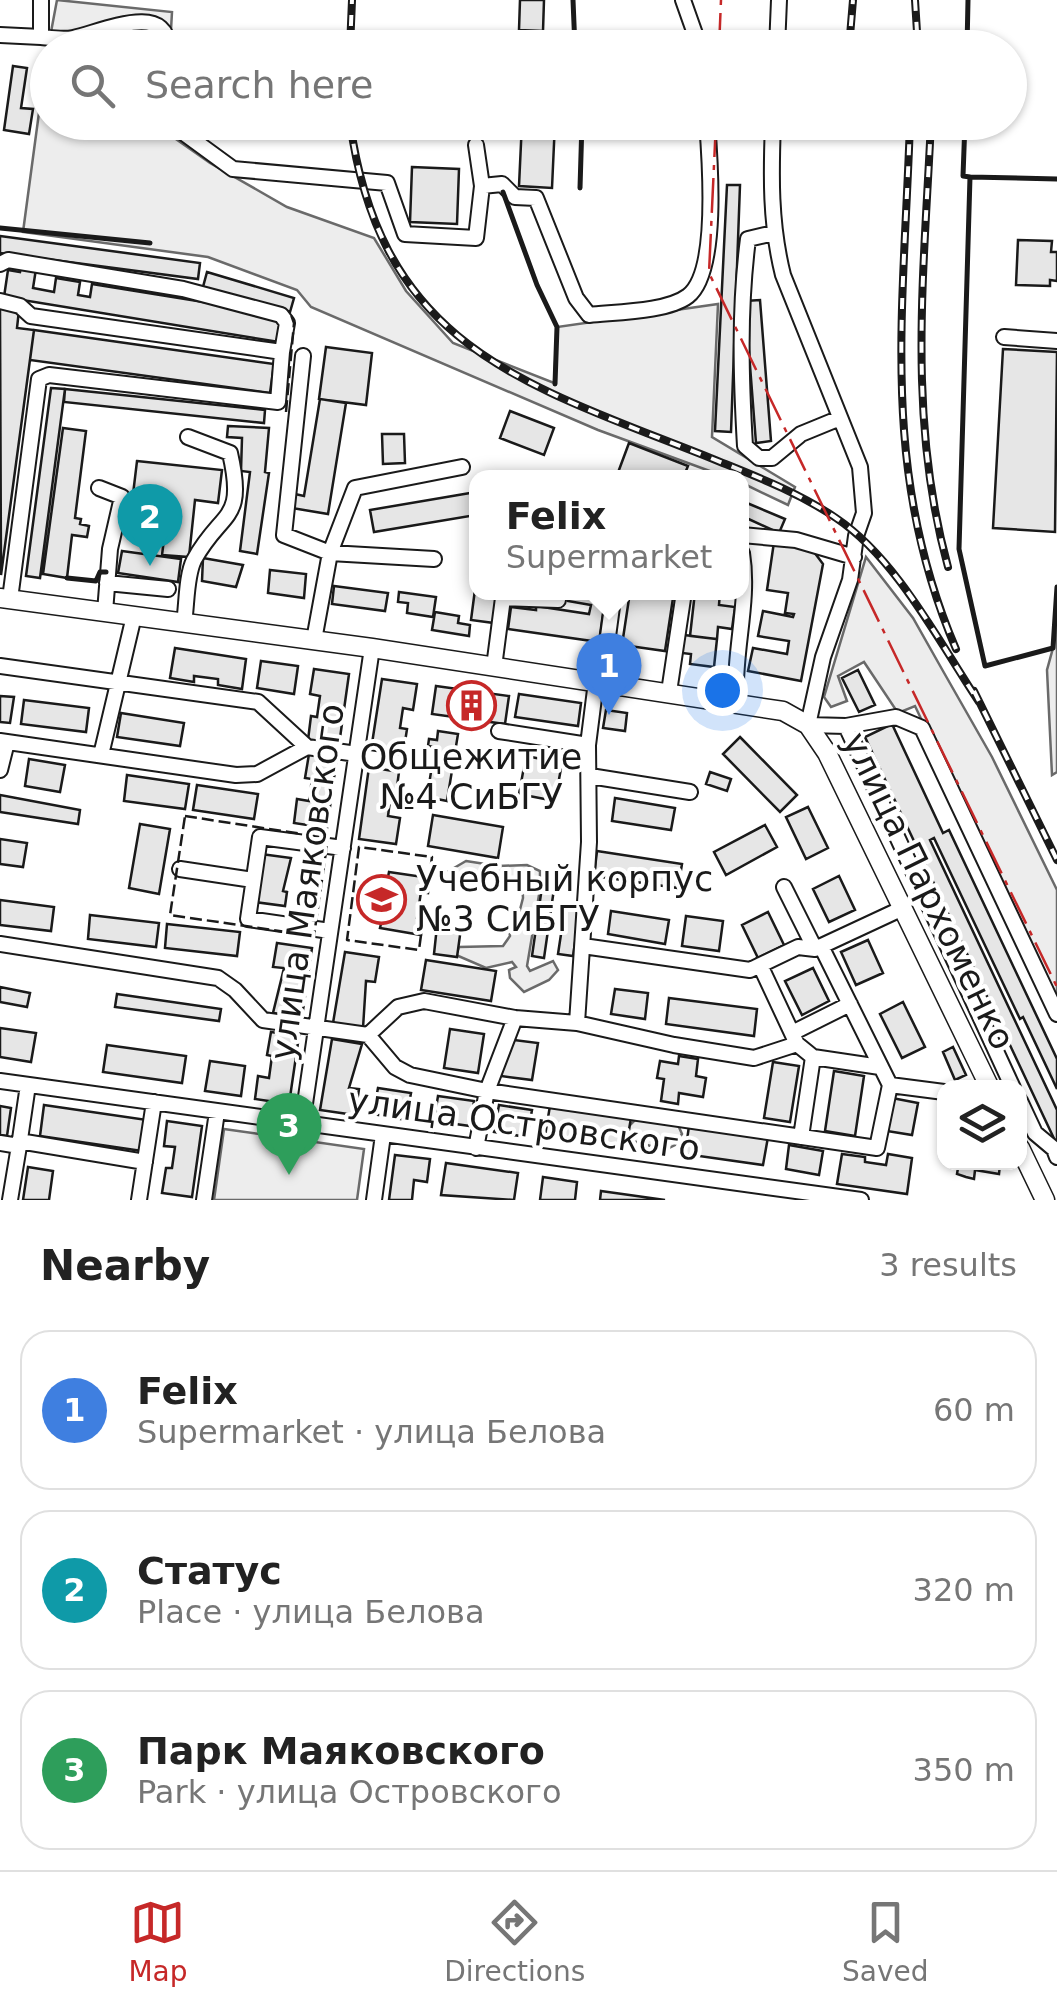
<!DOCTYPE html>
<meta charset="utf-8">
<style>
:root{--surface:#fff;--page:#f6f6f6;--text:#222;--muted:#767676;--line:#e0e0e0;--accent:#c62828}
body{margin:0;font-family:"DejaVu Sans",sans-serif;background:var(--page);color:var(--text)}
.controls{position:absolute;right:30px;bottom:30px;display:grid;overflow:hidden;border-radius:20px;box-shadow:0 2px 8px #0004}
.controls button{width:90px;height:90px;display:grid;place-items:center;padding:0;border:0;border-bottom:2px solid var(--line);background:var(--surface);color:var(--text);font:50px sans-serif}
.you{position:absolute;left:722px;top:690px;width:35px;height:35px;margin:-25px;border:8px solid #fff;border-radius:50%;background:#1a73e8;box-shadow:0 0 0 15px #1a73e833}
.badge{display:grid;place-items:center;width:65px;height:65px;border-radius:50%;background:var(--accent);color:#fff;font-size:32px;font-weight:700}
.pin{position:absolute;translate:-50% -82px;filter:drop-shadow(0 2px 5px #0008)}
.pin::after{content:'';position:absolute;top:52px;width:35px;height:30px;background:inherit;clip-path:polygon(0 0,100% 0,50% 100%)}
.popup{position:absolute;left:469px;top:470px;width:280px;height:130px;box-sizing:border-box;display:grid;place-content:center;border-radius:20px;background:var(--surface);filter:drop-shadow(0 2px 8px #0005);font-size:32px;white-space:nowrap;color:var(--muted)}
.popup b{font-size:38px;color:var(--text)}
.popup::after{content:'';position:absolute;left:50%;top:100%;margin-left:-20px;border:20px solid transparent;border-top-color:var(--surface)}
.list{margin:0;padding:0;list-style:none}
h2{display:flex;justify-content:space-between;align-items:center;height:130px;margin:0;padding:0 40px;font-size:42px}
h2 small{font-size:32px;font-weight:400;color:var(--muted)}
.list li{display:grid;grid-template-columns:65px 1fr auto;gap:30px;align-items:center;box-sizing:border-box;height:160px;margin:0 20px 20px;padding:0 20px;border:2px solid var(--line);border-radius:30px}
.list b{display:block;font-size:38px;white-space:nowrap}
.list p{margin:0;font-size:32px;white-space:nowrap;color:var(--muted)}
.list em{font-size:32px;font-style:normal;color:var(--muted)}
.icon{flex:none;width:55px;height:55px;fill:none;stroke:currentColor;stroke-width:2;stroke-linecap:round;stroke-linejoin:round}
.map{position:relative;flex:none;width:1057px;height:1200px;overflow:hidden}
.search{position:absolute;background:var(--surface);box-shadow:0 2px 8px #0004;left:30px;right:30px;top:30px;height:110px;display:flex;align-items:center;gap:25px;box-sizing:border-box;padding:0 35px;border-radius:55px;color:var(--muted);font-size:38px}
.sheet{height:670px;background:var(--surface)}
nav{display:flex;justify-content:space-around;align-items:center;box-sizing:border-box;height:140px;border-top:2px solid var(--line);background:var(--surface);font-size:28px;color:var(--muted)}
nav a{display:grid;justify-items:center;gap:5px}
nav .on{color:var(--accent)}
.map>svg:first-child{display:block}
.built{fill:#ededed;stroke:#6a6a6a;stroke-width:2.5}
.building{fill:#e6e6e6;stroke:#1a1a1a;stroke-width:2.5}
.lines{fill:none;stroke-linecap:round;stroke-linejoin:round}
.minor-casing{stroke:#1a1a1a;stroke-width:18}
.major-casing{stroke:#1a1a1a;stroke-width:21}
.minor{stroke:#fff;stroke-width:14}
.major{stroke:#fff;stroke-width:18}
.rail-casing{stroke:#1a1a1a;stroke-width:8}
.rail{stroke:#fff;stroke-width:4;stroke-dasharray:11;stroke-linecap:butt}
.fence{stroke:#1a1a1a;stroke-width:2.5;stroke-dasharray:12 5;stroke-linecap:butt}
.wall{stroke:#1a1a1a;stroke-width:5}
.power{stroke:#c62828;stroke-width:2.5;stroke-dasharray:35 8 5 8;stroke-linecap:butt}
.labels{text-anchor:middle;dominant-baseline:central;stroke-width:8;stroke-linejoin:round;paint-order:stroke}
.poi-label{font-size:35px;fill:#1a1a1a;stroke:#fff}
.street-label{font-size:35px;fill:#1a1a1a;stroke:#fff}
</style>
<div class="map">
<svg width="1057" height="1200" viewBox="0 0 1057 1200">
<rect width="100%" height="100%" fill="#fff"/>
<!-- built -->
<path class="built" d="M57,0L172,12L170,47L48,48Z
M47,53L48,122L166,123V132L210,163L287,207L374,238L406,291L453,343L554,383L557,327L718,304L712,437L795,487L788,505L742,483V478L726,477L598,430L311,307L297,290L208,257L23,232Z
M866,557L913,618L943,671L992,757L1057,890V1004L915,706L898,713L864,662L838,676L847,701L831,707L824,697Z
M1057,587V772L1052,775L1047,670L1053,648Z
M466,861L498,866L527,865L540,871V889L527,966L530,971L553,961L558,970L549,980L524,992L510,978L509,970L516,967L512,962L486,968L456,955L459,947L503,946L510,936L509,929L516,925L523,898L522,881L476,872L457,877L451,875L449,871Z
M639,1116L678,1125L682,1134L675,1145L665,1150L629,1140V1126Z
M224,1129L364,1149L357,1200H214Z"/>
<!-- building -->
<path class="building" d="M520,0H544L543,31L519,30Z
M13,66L27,68L21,108L33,109L29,134L4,130Z
M522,122H555L552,188L519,186Z
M412,167L459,169L457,224L410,222Z
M727,185H740L731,432L715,431Z
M0,236L200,263L198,279L0,253Z
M1018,240L1052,241L1051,252H1057V281L1050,280V286L1016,285Z
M21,267L36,269L33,288L54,292L56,278L80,282L78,295L90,297L92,284L253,310V315L283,320L279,342L4,297L8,270L20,272Z
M207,272L294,298L290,312L203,287Z
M760,300L771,441L756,443L745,301Z
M0,307L19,310L17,328L34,330L1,575Z
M34,330L274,364L270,393L30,360Z
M326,347L372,353L366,405L319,399Z
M1003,349L1057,352L1055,532L993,528Z
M51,388L65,389L40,578L26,576Z
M65,389L265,410L264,423L64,402Z
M320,399L346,403L328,514L292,508L295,494L304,496Z
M510,411L554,428L544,455L500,438Z
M228,426L269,428L265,472L269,473L257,554L240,551L250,472L241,471L242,438L227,437Z
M63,428L86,431L75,518L81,519L80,524L89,526L87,537L72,535L67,578L43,574Z
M382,434H404L405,463L383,464Z
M629,443L688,466L683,478H616Z
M137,461L222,470L218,503L195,500L189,557L162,555L167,515L131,511Z
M476,492V515L374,532L370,510Z
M747,503L785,519L779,533L742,516Z
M774,542L811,548L823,564L801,681L748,671L753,648L787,654L789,641L758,636L763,611L793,617L794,614L785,613L788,593L767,590Z
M122,551L181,559L178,582L118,573Z
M203,558L243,565L236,587L202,581Z
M270,570L306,574L304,598L268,593Z
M476,582V592H498L494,623L471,620Z
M334,586L388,593L385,611L332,604Z
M399,592L436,597L433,617L407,613L408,603L398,602Z
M569,592H606L599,642L508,629L511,607L536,610V606L589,614L591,605L568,601Z
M630,592H679L678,598H673L665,651L622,645Z
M695,592H720L719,605L735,607L732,629L718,627L717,639L690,636Z
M435,612L459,616L458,623L470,625L469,636L432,630Z
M684,635L717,639L714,667L690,664L691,654L682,653Z
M175,648L246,659L242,689L218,685V679L194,676V682L170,678Z
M261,661L298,666L294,694L257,688Z
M314,669L349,674L339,745L308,740L311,716L317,717L320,696L310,694Z
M858,670L875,705L859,712L842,678Z
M382,679L417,684L413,710L403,708L400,728L407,729L403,755L371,750Z
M436,686L509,696L505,724L432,714Z
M519,694L581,703L578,726L515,717Z
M0,696L14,697L10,723L0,722Z
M24,700L89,708L86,732L21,724Z
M606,710L627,713L625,731L603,728Z
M121,713L184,723L180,746L117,737Z
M892,724L943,833L949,830L1057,1059V1089L1023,1017L1020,1019L934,838L930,840L1057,1110V1145L865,737Z
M438,731L458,734L447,801L427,797L435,747L428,746L429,739L437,740Z
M740,737L797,795L780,812L723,754Z
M309,754L337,757L327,828L294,823L297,799L309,801L312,779L305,778Z
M526,756L562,763L555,801L519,794Z
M29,759L65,765L60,792L25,786Z
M369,767L399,772L396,794L391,793L388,816L400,818L396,844L359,839Z
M710,772L731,779L727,791L706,784Z
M127,775L189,784L185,809L124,801Z
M197,785L258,794L254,819L193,810Z
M0,795L80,810L78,824L0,812Z
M615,798L675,808L671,830L612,821Z
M808,807L828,848L806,859L786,817Z
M433,815L503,827L498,858L428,846Z
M140,824L170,829L159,894L129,888Z
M765,825L777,847L726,875L714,852Z
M0,839L27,843L23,867L0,864Z
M597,851L682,864L678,888L594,876Z
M261,854L291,858L283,891L287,892L285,906L255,902Z
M389,872L430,878L428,893L421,892L417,918L424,919L421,935L380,928L390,887H386Z
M839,876L855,910L829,922L813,889Z
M543,880L555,882L544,958L532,956Z
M0,900L54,907L51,931L0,925Z
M565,908L580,910L573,956L558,954Z
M611,911L669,920L665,944L608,934Z
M768,912L784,945L758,958L742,925Z
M90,915L159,923L156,947L88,939Z
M686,916L723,921L719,951L682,946Z
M167,924L240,932L237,956L165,948Z
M437,926L461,928L457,957L434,954Z
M868,940L883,973L856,985L841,952Z
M277,943L312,948L302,1017L273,1013L284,968L273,967Z
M345,952L379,957L375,982L366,981L363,1028L333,1023Z
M426,960L496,971L491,1001L421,990Z
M813,968L829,1001L802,1015L785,981Z
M0,987L30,993L27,1007L0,1002Z
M615,989L648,993L645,1019L611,1014Z
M117,994L221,1009L219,1021L115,1007Z
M669,998L757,1009L754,1036L666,1024Z
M903,1002L925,1047L902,1058L880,1014Z
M0,1028L36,1033L31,1062L0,1057Z
M450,1029L484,1034L478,1073L444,1068Z
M271,1032L299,1036L289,1104L255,1099L258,1076L269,1078L272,1056L267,1055Z
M332,1039L362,1044L349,1088L359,1089L355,1115L320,1110Z
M506,1039L538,1043L532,1080L501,1076Z
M107,1045L186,1056L182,1083L103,1072Z
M953,1047L966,1075L955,1080L943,1052Z
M679,1056L698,1059L696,1076L706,1078L703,1097L679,1093L678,1104L661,1101L664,1079L657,1078L660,1061L678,1064Z
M210,1061L245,1066L241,1096L205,1091Z
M773,1062L799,1066L790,1122L764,1118Z
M834,1071L864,1076L855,1136L825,1131Z
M378,1088L411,1093L406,1120L373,1114Z
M438,1096L474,1101L470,1126L434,1121Z
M892,1098L918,1103L912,1135L887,1131Z
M44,1105L147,1120L142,1151L40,1136Z
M499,1105L532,1110L527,1137L494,1132Z
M0,1106L11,1108L7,1136L0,1135Z
M550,1106L631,1118L626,1147L545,1135Z
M167,1121L202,1126L192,1197L162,1193L166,1168H172L175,1147L164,1146Z
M689,1126L768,1137L763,1165L685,1154Z
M789,1145L823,1151L819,1175L786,1169Z
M842,1154L865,1157V1162L886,1165L888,1154L912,1158L907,1194L837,1184Z
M395,1155L430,1159L427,1182L414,1180L412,1200H389Z
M959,1162H997L1000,1164L999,1174L975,1170L974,1179L966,1177L957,1174Z
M446,1163L518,1173L514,1200L441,1195Z
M28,1167L53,1171L49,1200H23Z
M543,1177L577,1182L575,1200H540Z
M601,1191L665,1200H600Z"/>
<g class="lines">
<defs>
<path id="minor" d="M41,0V37C51,38 63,40 73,38C99,33 168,0 168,48
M683,0L700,48
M0,35L41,37
M777,48L779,0
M175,122L181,131L233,169L387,183L405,234L476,238L482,186L476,145
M773,122C771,175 770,223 783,275L860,467L864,513L856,536L850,580L823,657L808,725L846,726L896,717L922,728L1057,1014
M482,186L502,184L515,197L536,198L576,298L589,315C616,312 667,312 688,296C719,272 710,160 707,122
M774,233L748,239C739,309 741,377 745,446L759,458H772L801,434L840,418
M0,264L8,260L183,289L281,315L287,323L282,352
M0,301L20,306L31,316L282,352L278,402L49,375L39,379L10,599
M1004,337L1057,341
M303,356L284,535L330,553L434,559
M99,488L122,497L110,549L105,612
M742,535L796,540L854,557
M107,583L168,589
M184,623C187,604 186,576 194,560C222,509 246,523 230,453L188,437
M314,640L330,553L355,488L462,467
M0,666L258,702L307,747
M494,667L503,598L558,600
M669,692L684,592
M736,703C733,652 750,602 742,553
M846,726L1013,1088
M499,731L588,745
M0,741L236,775L257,774L307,747L357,754
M101,755L134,616
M0,770L7,742
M590,776L690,792
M180,869L253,880
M784,887L815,949
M330,931L248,919L260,837L343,848
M0,944L218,978L235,990L263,1020L368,1035L395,1067L410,1075L487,1091L877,1148L890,1085
M583,946L750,970L798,947L815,949L903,908
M821,946L890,1085L944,1092
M760,965L797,1044
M577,1023L589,842L588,745L596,682L604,666L614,592
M792,1033L850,1004
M368,1035L398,1007L424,1001L515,1018L577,1023L674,1045L754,1058L797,1044L813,1057L880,1067
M0,1081L861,1200
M1020,1101L1035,1133L1054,1149L1057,1157
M302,1124L372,648
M801,1137L813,1057
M19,1141L145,1162
M0,1143L19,1146L10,1200
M19,1146L28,1085
M476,1148L487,1091L515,1018
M139,1200L154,1102
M204,1200L217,1112
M374,1200L383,1135"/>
<path id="major" d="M0,598L372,648L783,711L808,725L827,753L990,1088
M1020,1148L1045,1200"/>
</defs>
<!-- minor casing -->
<use href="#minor" class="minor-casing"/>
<!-- major casing -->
<use href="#major" class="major-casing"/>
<!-- minor -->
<use href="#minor" class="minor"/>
<!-- major -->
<use href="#major" class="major"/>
<defs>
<path id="rail" d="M915,0L918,48
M350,48L352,0
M849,48L853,0
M934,48V44
M350,122C381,349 527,385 713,459C755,476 798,492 836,518C897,559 939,642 979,702
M910,122C904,310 879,470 956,649
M931,122C924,274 907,418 948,567
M842,125V122
M974,691L1057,860"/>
</defs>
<!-- rail casing -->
<use href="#rail" class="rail-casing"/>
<!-- rail -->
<use href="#rail" class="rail"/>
<!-- fence -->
<path class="fence" d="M286,412L294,323L290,312
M185,816L328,838L314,936L170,915Z
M421,935L419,950L347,940L359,847L432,857L429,878"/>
<!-- wall -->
<path class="wall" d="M573,0L575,48
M967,48L968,0
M965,122L963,176L970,177
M1057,179L970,177L959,549L985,666L1053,648L1057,587
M580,188L582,122
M503,192L537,285L557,327L555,384
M0,228L150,243
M67,578L96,581L100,572H106"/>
<!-- power -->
<path class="power" d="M719,48L721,0
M716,122L709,273L1057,987"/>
</g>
<!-- icons -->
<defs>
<symbol id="building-ring" viewBox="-11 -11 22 22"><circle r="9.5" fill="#fff" stroke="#c62828" stroke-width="1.5"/><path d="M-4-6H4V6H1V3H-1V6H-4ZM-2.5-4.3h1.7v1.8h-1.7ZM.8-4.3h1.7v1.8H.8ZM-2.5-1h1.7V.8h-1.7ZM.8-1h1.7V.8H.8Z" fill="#c62828"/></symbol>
<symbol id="university-ring" viewBox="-11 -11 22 22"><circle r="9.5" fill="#fff" stroke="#c62828" stroke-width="1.5"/><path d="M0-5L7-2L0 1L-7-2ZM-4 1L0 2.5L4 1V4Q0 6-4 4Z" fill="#c62828"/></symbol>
</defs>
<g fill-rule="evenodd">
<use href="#building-ring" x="444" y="678" width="55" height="55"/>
<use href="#university-ring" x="354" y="872" width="55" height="55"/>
</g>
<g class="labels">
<!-- poi labels -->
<g class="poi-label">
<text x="471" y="757">Общежитие<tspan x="471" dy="40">№4 СиБГУ</tspan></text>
<text x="416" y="879" text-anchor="start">Учебный корпус<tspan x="416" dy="40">№3 СиБГУ</tspan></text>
</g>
<!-- street labels -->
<g class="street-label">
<text transform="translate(307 882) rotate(-82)">улица Маяковского</text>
<text transform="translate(929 891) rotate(64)">улица Пархоменко</text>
<text transform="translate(524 1124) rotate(8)">улица Островского</text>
</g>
</g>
</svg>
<div class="controls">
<button><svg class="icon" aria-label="layers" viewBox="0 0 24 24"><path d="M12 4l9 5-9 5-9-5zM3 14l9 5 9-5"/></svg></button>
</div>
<div class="you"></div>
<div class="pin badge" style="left:609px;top:715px;background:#3f7fe0">1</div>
<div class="popup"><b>Felix</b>Supermarket</div>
<div class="pin badge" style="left:150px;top:566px;background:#0f9aa8">2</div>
<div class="pin badge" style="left:289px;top:1175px;background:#2e9e5b">3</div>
<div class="search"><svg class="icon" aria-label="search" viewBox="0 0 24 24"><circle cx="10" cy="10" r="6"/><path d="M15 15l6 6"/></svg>Search here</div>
</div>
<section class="sheet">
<h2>Nearby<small>3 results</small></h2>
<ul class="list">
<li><span class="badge" style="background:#3f7fe0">1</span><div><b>Felix</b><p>Supermarket · улица Белова</p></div><em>60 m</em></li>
<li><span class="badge" style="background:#0f9aa8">2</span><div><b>Статус</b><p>Place · улица Белова</p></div><em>320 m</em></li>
<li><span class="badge" style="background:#2e9e5b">3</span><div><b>Парк Маяковского</b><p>Park · улица Островского</p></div><em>350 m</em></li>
</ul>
</section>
<nav>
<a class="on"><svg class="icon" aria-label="map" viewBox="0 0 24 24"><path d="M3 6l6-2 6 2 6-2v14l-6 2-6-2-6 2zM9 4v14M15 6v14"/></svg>Map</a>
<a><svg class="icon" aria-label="directions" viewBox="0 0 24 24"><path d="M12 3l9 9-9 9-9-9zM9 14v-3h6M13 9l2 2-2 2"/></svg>Directions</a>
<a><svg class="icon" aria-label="saved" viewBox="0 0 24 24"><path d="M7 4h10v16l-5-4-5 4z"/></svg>Saved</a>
</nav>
